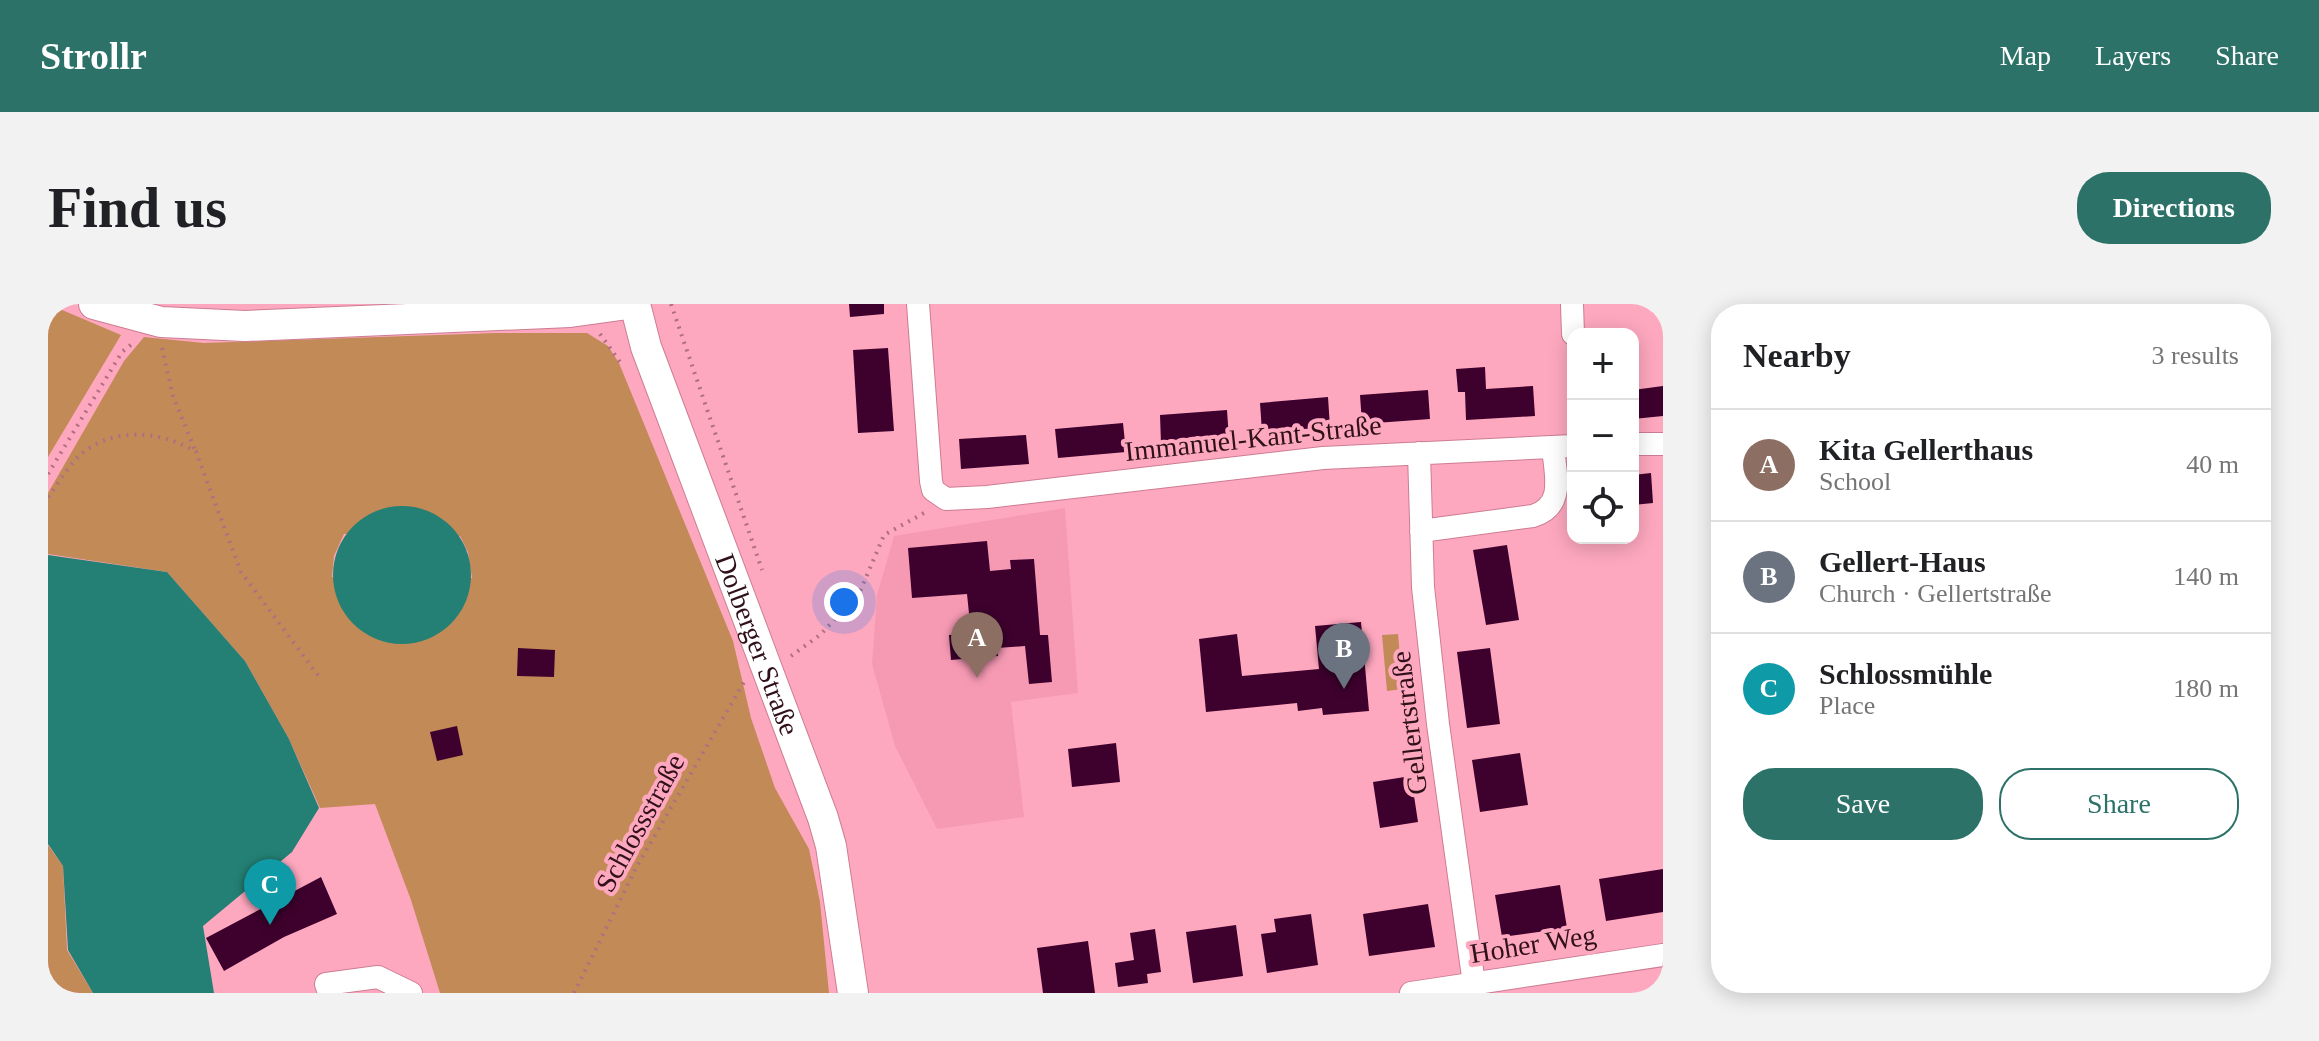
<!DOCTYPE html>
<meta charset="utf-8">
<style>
:root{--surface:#fff;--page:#f2f2f2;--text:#202124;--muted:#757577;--line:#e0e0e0;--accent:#2c7268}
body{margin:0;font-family:Georgia,serif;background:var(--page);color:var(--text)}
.controls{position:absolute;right:24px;top:24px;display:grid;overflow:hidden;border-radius:16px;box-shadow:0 4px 20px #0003}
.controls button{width:72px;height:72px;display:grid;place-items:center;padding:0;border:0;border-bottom:2px solid var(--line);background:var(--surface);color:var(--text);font:40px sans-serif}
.you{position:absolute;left:796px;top:298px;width:28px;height:28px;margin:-20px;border:6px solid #fff;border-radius:50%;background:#1a73e8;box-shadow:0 0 0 12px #1a73e833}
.badge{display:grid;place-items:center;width:52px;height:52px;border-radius:50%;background:var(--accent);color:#fff;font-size:26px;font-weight:700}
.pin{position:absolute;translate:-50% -66px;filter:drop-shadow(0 2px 4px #0008)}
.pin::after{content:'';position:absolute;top:42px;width:28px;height:24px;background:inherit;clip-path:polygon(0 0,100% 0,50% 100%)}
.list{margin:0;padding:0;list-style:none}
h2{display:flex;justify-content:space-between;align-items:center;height:104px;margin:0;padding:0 32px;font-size:34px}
h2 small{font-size:26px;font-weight:400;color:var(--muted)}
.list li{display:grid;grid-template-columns:52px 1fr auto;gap:24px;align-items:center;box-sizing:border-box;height:112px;padding:0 32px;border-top:2px solid var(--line)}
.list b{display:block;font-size:30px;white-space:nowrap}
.list p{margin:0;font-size:26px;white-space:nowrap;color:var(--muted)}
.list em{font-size:26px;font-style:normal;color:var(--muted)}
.actions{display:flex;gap:16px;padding:24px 32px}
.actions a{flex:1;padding:18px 0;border:2px solid var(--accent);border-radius:32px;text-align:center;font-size:28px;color:var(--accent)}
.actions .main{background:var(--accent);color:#fff}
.icon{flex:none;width:44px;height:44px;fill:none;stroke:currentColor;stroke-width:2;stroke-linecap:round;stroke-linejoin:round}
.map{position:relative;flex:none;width:1615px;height:689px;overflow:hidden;border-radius:32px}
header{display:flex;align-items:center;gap:48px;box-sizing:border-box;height:112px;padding:0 40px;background:var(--accent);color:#fff}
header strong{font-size:38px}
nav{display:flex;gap:44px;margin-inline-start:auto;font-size:28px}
.intro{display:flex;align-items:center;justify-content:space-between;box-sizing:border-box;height:192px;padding:0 48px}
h1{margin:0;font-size:56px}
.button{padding:20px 36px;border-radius:32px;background:var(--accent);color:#fff;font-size:28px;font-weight:700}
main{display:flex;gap:48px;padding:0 48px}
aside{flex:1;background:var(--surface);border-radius:32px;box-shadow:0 4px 20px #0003}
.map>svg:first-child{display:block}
.built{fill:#f69ab4}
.green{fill:#c28a57;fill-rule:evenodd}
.water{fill:#248074}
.building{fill:#3e012e}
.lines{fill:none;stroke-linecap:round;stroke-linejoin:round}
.street-casing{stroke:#cd7c93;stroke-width:24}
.secondary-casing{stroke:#cd7c93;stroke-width:32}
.path{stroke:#b06f81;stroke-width:4;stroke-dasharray:2 6;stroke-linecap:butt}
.street{stroke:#fff;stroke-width:22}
.secondary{stroke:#fff;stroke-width:30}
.labels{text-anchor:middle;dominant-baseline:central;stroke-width:8;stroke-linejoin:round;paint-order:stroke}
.street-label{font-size:28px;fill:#30111b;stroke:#fea8bf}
</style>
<header>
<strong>Strollr</strong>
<nav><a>Map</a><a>Layers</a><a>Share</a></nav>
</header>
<div class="intro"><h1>Find us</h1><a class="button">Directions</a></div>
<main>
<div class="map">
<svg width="1615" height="689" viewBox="0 0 1615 689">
<rect width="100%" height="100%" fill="#fea8bf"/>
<!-- built -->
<path class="built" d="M1017,204L1030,389L963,398L976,513L889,525L847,442L824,360L829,291L846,232Z"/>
<!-- green -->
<path class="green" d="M0,0L73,31L0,153Z
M448,29H539L560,42L571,59L685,337L703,414L727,484L761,545L772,598L781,689H392L363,596L327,500L272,504L241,435L197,357L119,268L0,250V189L76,57L96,33L156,39ZM296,230L412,232L420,248L424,274L284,273L286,252Z
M1350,330L1355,385L1339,387L1334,331Z
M0,541L15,562L19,646L45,689H0Z"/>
<!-- water -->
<path class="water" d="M285 271a69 69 0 1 1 138 0a69 69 0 1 1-138 0Z
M0,251L119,268L197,357L241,435L271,504L244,548L155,622L166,689H45L20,646L15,562L0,540Z"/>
<!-- building -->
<path class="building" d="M801,0H836V10L802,13Z
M840,44L846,127L810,129L805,46Z
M1437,63L1438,85L1485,82L1487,112L1418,116L1417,88H1410L1408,65Z
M1615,82V112L1585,115V86Z
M1380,86L1382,115L1314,120L1312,91Z
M1280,93L1282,123L1214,128L1212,99Z
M1179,106L1181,135L1113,140L1112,111Z
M1075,119L1078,148L1010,154L1007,125Z
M978,131L981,160L913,165L911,135Z
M1603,169L1605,199L1585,201V171Z
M939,237L942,267L963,265L962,256L986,255L992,331H1000L1004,378L981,380L977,342L949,344L950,352L903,356L901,331L923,329L919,290L864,294L860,244Z
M1459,241L1471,316L1438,321L1425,246Z
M1313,318L1321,407L1275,411L1274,404L1250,407L1249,399L1158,408L1151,335L1189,330L1194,372L1271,365L1267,322Z
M470,344L507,346L506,373L469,372Z
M1442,344L1452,420L1419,424L1409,348Z
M409,422L415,451L389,457L382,428Z
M1068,439L1072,478L1024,483L1020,445Z
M1472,449L1480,501L1432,508L1424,456Z
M1363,472L1370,518L1332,524L1325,478Z
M1615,565V608L1558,617L1551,575Z
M273,573L289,610L236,633L176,667L158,634Z
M1512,581L1519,624L1454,633L1447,591Z
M1380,600L1387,643L1321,652L1315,610Z
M1263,610L1270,661L1219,669L1213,630L1228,628L1226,615Z
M1188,621L1195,672L1145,679L1138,628Z
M1107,625L1113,668L1099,670L1100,679L1070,683L1067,659L1086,656L1082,629Z
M1040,637L1047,689H995L989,644Z"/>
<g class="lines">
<defs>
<path id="street" d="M870,0L883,177L885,186L898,195L939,193L1275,154L1525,142
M1524,0L1525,30
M1585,140H1615
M1371,149L1375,283L1390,420L1426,680
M1373,227L1485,212C1518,202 1507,170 1505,143
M281,689L278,680L330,673L363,689
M1363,689L1615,651"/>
<g id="secondary">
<path d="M46,0L113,18L197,22L522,8L580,0"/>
<path id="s1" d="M587,0L598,43L775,514L783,542L805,689"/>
</g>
</defs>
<!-- street casing -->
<use href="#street" class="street-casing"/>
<!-- secondary casing -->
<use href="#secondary" class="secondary-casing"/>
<!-- path -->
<path class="path" d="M623,0L714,266
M552,30L572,58
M114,44L125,92L147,146
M0,170L74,48L84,40
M0,193C10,180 19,164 30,153C63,122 113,126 148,148L193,268L272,374
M743,352L772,331L811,290L836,231L876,209
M526,689L588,564L696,378"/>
<!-- street -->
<use href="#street" class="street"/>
<!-- secondary -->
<use href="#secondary" class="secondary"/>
</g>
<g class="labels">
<!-- street labels -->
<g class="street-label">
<text transform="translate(1205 134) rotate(-6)">Immanuel-Kant-Straße</text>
<text stroke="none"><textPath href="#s1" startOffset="362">Dolberger Straße</textPath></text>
<text transform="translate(1361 419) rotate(-97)">Gellertstraße</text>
<text transform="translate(592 519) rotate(-61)">Schlossstraße</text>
<text transform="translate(1485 640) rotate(-9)">Hoher Weg</text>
</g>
</g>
</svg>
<div class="controls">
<button>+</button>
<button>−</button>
<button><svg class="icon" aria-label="locate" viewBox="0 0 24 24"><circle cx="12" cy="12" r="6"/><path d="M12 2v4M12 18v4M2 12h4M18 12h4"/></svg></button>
</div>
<div class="you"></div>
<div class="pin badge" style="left:929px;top:374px;background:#8d6e63">A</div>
<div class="pin badge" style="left:1296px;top:385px;background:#6b7280">B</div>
<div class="pin badge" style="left:222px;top:621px;background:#0f9aa8">C</div>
</div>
<aside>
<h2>Nearby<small>3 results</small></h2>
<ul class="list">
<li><span class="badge" style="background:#8d6e63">A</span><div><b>Kita Gellerthaus</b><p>School</p></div><em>40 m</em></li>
<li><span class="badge" style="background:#6b7280">B</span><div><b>Gellert-Haus</b><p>Church · Gellertstraße</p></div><em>140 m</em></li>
<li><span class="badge" style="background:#0f9aa8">C</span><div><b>Schlossmühle</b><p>Place</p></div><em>180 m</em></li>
</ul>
<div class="actions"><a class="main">Save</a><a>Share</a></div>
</aside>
</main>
